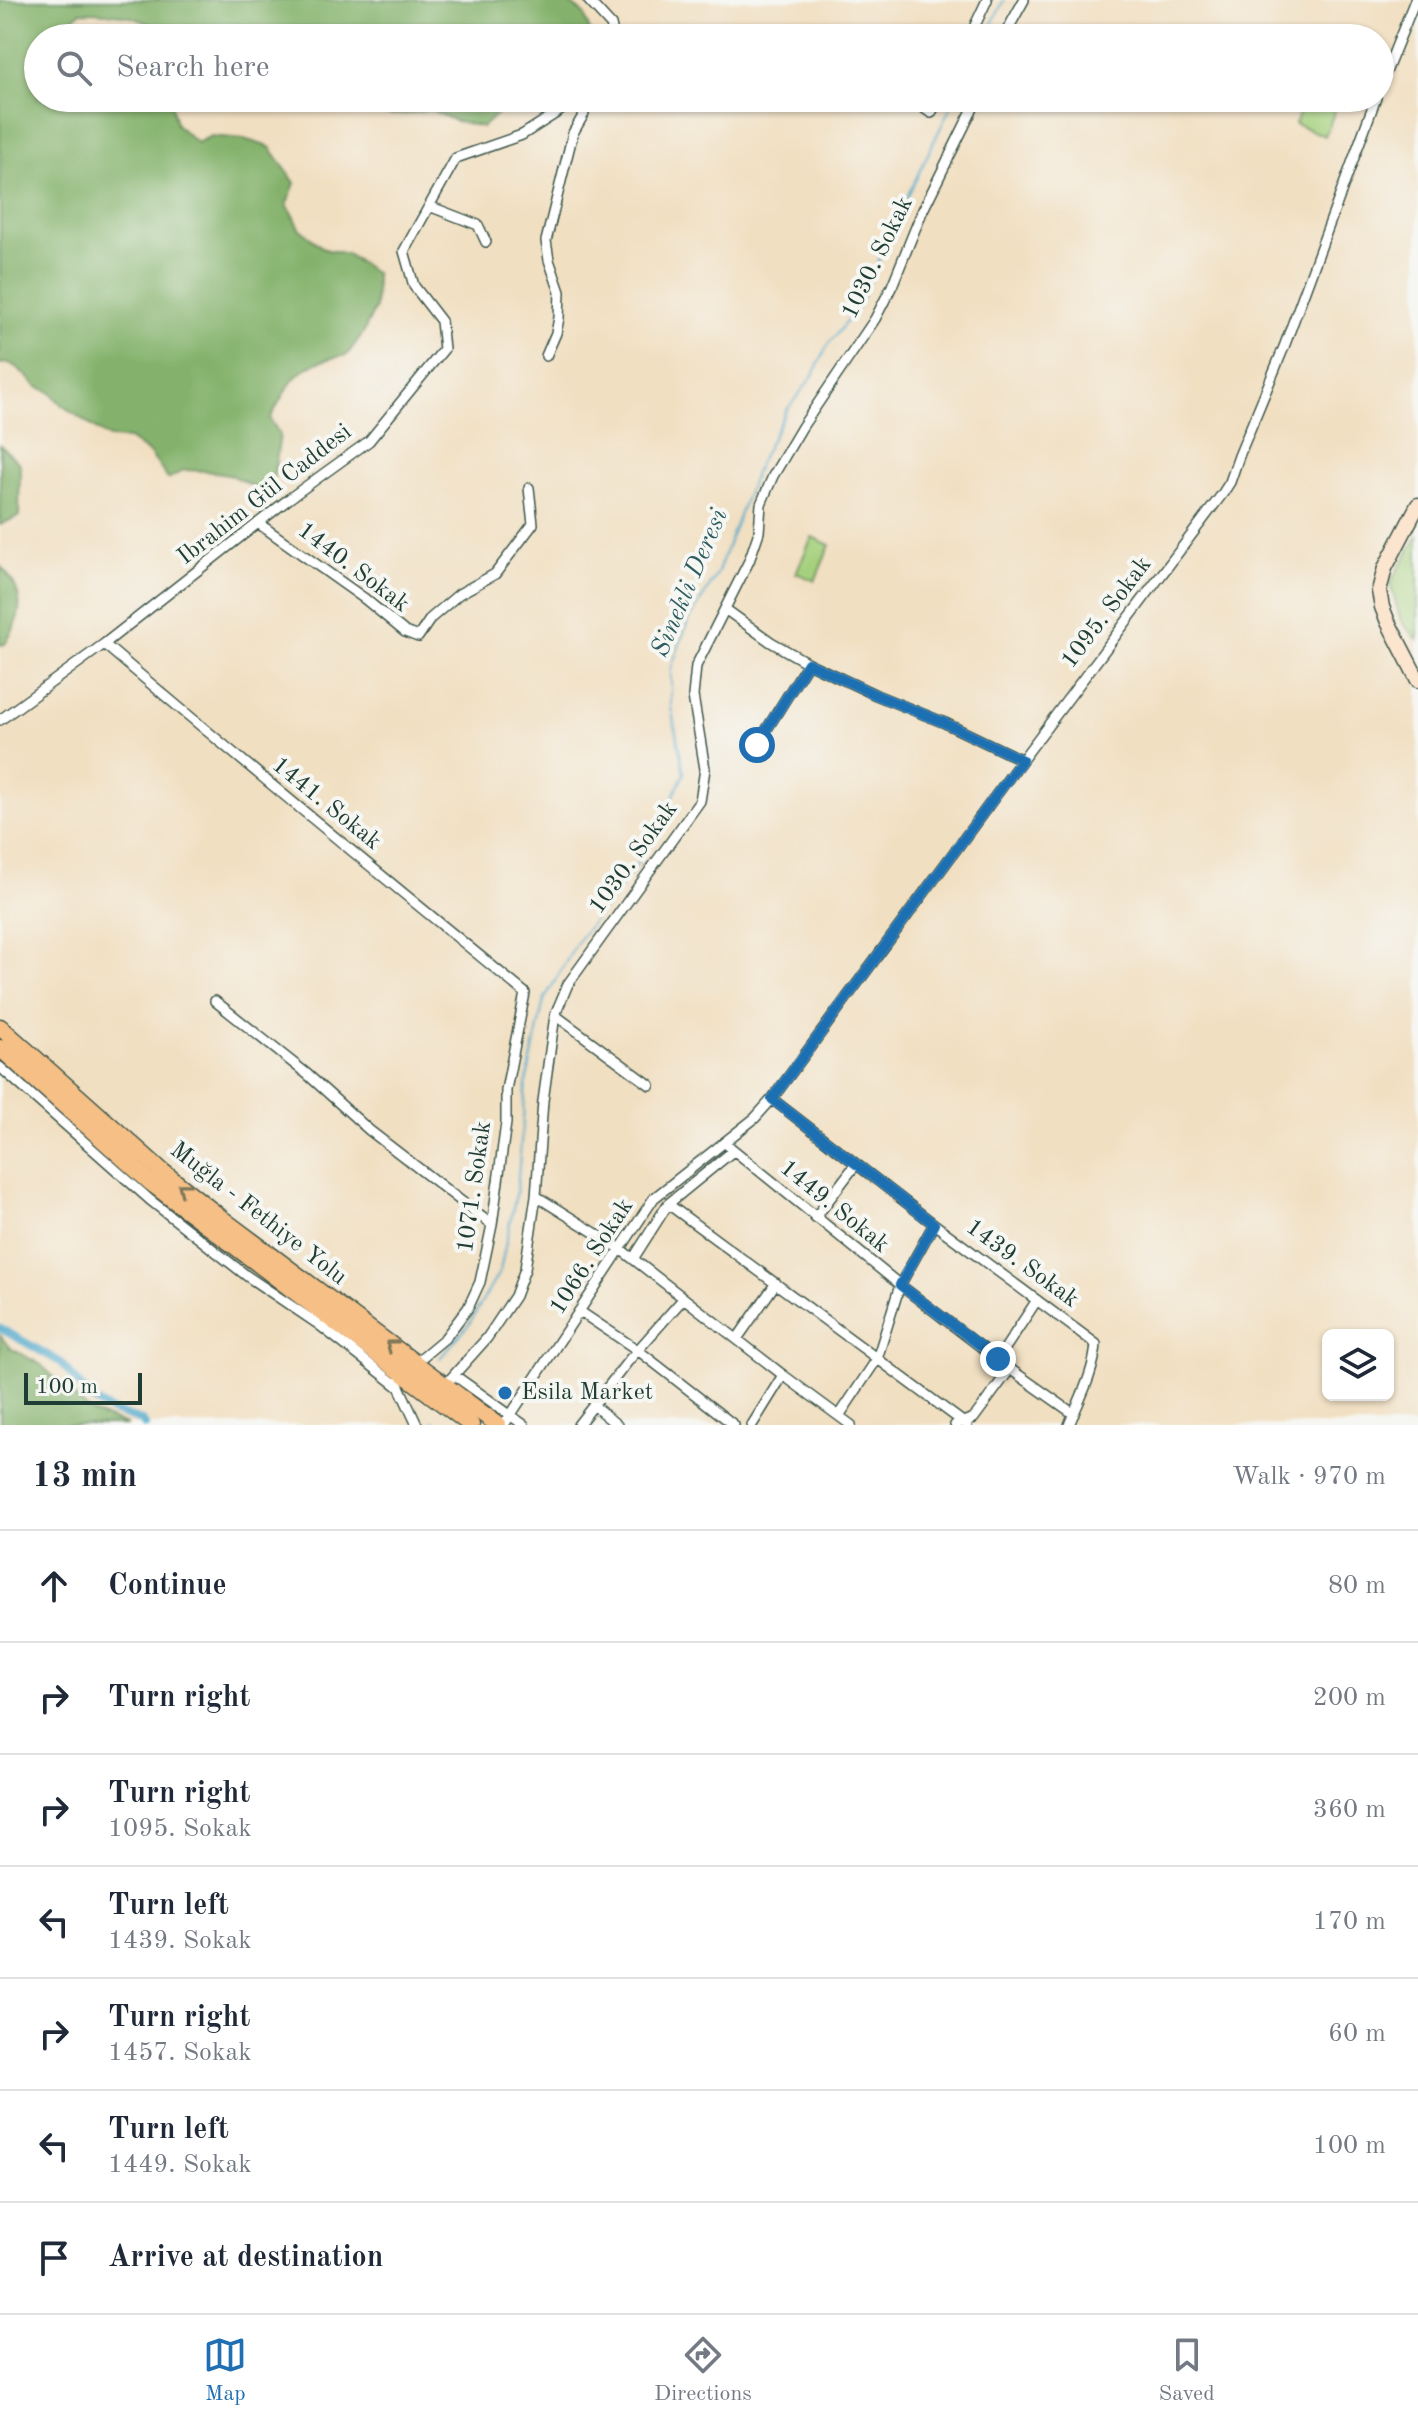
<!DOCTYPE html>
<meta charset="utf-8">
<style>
:root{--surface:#fff;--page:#f2f2f3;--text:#1f2937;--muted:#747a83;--line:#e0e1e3;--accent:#1f6fb2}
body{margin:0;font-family:"Old Standard TT",serif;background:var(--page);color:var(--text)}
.controls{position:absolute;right:24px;bottom:24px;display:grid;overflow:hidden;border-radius:12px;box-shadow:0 2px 6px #0004}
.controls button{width:72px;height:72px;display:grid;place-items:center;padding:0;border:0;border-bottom:2px solid var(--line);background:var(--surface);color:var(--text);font:40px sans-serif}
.scale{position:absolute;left:24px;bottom:20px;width:118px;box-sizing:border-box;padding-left:8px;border:4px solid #1f3d34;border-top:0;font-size:22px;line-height:28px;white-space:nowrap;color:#1f3d34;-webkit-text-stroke:6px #f6f6f2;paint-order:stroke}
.stop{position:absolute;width:24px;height:24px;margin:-18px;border:6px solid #1f6fb2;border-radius:50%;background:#fff}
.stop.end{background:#1f6fb2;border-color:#fff;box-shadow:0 2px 8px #0008}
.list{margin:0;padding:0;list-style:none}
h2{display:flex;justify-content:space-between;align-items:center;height:104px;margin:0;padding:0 32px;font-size:34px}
h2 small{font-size:26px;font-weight:400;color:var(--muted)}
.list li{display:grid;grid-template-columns:52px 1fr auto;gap:24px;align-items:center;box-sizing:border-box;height:112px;padding:0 32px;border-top:2px solid var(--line)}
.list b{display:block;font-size:30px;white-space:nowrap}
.list p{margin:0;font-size:26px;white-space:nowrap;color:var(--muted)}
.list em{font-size:26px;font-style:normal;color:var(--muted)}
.icon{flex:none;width:44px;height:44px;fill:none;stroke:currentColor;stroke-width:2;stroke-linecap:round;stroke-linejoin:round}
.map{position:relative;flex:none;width:1418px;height:1425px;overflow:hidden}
.search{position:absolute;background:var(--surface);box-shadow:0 2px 6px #0004;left:24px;right:24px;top:24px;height:88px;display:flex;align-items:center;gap:20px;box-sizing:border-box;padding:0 28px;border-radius:44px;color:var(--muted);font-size:30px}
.sheet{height:888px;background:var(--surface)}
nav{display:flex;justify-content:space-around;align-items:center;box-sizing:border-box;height:112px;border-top:2px solid var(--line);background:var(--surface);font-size:22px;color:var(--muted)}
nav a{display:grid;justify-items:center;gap:4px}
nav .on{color:var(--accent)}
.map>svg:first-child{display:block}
.green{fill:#a5d07d;stroke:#628658;stroke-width:2}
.forest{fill:#84b26c;stroke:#527850;stroke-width:2}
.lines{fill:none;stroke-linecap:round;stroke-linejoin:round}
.stream{stroke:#4da7cb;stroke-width:2}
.canal{stroke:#4da7cb;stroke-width:8}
.minor-casing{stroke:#3e5549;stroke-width:12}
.secondary-casing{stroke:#3e5549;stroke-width:17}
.trunk-casing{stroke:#3e5549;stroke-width:19}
.minor{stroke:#fff;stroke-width:9}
.secondary{stroke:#fbe5cf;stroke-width:14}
.trunk{stroke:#f5bf86;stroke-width:16}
.oneway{stroke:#7f7859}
.route{stroke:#1f6fb2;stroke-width:10}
.poi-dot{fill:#1f6fb2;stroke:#f6f6f2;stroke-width:3}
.labels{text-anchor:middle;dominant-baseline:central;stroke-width:8;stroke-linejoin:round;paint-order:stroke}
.street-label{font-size:24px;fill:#1f3d34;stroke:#f6f6f2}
.poi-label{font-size:24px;fill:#1f3d34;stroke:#f6f6f2;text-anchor:start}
.water-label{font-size:26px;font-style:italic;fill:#2d5d61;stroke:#f6f6f2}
</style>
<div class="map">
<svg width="1418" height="1425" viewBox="0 0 1418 1425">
<rect width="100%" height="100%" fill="#f6f6f2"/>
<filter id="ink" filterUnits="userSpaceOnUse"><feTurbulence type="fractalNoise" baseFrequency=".0125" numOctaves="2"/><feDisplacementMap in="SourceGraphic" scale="16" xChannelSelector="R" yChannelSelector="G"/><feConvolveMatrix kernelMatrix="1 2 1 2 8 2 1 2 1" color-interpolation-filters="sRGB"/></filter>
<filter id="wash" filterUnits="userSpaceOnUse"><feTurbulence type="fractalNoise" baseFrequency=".006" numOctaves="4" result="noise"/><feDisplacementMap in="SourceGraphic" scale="32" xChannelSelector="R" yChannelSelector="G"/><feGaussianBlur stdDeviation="1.8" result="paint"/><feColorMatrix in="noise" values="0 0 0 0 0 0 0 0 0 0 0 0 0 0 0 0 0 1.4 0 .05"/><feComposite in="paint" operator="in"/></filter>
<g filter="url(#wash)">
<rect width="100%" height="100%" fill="#f1dfc1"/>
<!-- green -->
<path class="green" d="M1305,98H1340L1325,136L1295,124Z
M1418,536V640L1401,621L1390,583Z
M812,537L830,545L815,581L796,573Z"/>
<!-- forest -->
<path class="forest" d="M0,0H565L584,14L592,38H175C143,16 118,12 80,12L68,24L87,38H38V98H168L171,103L176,124L197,143L211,136L244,139L270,147L295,183L287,204L299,228L324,249L347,254L376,274L375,308L363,333L347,355C299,363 292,377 270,419L280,435L272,487L260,490L233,476L206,471L184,470L168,479L150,454L129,439L109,438L62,405L49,391L37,387L19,369L9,363L0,364Z
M344,98H551L535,108L503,109L482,127L455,121L431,110L409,114L387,115L365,104Z
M0,445L20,464L19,516L0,525Z
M0,566C26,592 24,614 5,644L0,645Z
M0,1335L10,1348L40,1364L92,1413L127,1425H0Z"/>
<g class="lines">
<!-- stream -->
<path class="stream" d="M985,38L1004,0
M440,1358L469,1324L500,1271L517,1189L526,1084L544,1000L579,939L633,871L666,813L684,773L671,707V669L687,624L717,574L758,465L786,411L812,377L828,345L858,307L910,191L955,98
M434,1421L437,1425"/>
<!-- canal -->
<path class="canal" d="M0,1328L60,1362L93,1400L111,1411L142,1421L145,1425"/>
</g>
</g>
<g filter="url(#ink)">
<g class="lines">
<defs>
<path id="minor" d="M588,0L611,25L614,38
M969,38L987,0
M1003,38L1024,0
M1380,87L1415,0
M909,98L931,113L940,98
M429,206L478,225L486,242
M546,356L556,333L559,318L560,292L549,260L546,241L573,133L584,114V98
M258,523L365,599L405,632L418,637L431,618L459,594L495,574L533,524L529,488
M725,609L771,642L808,663L876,695L945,723L1022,760
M104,644C243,763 384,877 525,993L506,1090V1123L492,1225L480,1282L468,1308L445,1338L415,1363
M0,720L104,644L290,498L369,441L444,349L441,321L414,286L404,251L456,158L522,135L580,98
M757,745L808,663
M215,1001L307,1074L369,1130L492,1225
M555,1015L650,1085
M0,1067L150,1200L247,1276L318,1324L399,1387
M772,1099L934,1224L1096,1344C1094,1373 1080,1398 1069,1425
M725,1143L900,1285L1010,1369L1074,1414
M536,1196L619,1248L783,1375L851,1425
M668,1204L967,1425
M815,1218L856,1164
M633,1259L668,1204L733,1151
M579,1311L639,1351L734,1425
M737,1339L776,1283
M998,1359L1037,1300
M454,1375L524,1425
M397,1382L417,1425
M445,1385L487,1338L515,1296L525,1269L536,1196L543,1101L555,1015L568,984L700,801L705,769L693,696L696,666L749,561L759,532L761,504L773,476L802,427L875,319L892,286L922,212L978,98
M593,1405L617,1425
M839,1416L877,1359L900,1285L934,1224
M504,1425L654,1198L755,1118L772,1099L1022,760L1223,493L1230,482L1239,456L1284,347L1376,98
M578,1425L629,1360L683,1299
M752,1425L783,1375
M955,1425L974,1418L1010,1369"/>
<path id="secondary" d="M1418,505L1385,568L1379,591L1382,607L1388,622L1418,680"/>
<path id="trunk" d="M0,1027L163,1172L221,1218L498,1425
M0,1048L150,1182L471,1425"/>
</defs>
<!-- minor casing -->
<use href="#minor" class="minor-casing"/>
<!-- secondary casing -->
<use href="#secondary" class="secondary-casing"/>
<!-- trunk casing -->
<use href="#trunk" class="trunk-casing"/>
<!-- minor -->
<use href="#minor" class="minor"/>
<!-- secondary -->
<use href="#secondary" class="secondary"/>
<!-- trunk -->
<use href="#trunk" class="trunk"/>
</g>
<!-- one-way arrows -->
<defs><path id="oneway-chevron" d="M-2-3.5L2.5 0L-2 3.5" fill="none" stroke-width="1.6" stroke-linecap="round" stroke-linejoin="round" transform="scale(2)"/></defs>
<g class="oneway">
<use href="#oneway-chevron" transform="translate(183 1188) rotate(-142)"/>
<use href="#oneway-chevron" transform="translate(391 1345) rotate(-143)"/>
</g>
</g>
<g class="lines" filter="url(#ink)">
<!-- route -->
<path class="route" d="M757,745L808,663L876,695L945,723L1022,760L772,1099L934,1224L900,1285L998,1359"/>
</g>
<!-- markers -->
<circle class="poi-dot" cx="505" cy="1393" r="8"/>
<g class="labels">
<!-- street labels -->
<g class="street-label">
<text transform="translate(878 258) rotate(-64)">1030. Sokak</text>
<text transform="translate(265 495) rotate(-38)">Ibrahim Gül Caddesi</text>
<text transform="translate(353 568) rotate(37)">1440. Sokak</text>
<text transform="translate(1107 613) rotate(-53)">1095. Sokak</text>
<text transform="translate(326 804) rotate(39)">1441. Sokak</text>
<text transform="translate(634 858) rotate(-54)">1030. Sokak</text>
<text transform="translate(475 1187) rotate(-82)">1071. Sokak</text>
<text transform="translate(834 1207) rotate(39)">1449. Sokak</text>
<text transform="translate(258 1214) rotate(38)">Muğla - Fethiye Yolu</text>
<text transform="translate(592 1257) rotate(-57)">1066. Sokak</text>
<text transform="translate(1022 1264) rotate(36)">1439. Sokak</text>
</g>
<!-- poi labels -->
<g class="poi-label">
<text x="521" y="1393">Esila Market</text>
</g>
<!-- water labels -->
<g class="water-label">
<text transform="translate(690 583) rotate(-67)">Sinekli Deresi</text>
</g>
</g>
</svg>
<div class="controls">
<button><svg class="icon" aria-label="layers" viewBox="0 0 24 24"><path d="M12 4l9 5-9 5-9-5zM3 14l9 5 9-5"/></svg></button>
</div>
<div class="scale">100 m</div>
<div class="stop" style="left:757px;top:745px"></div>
<div class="stop end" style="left:998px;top:1359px"></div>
<div class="search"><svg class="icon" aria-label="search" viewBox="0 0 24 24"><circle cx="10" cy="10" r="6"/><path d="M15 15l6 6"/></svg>Search here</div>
</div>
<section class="sheet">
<h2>13 min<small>Walk · 970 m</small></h2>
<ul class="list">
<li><svg class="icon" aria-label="ahead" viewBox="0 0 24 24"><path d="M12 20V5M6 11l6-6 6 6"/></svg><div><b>Continue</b></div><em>80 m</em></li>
<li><svg class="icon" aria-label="right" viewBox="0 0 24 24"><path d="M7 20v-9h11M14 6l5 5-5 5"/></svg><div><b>Turn right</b></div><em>200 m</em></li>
<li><svg class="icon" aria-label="right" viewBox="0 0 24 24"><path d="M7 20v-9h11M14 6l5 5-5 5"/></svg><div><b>Turn right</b><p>1095. Sokak</p></div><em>360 m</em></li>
<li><svg class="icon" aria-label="left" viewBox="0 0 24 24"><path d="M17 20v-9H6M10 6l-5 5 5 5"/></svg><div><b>Turn left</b><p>1439. Sokak</p></div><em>170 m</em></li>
<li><svg class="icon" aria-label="right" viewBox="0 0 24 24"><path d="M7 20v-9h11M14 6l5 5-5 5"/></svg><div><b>Turn right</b><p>1457. Sokak</p></div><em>60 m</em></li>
<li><svg class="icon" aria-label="left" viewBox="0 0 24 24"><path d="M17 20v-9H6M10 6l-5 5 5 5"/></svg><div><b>Turn left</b><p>1449. Sokak</p></div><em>100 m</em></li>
<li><svg class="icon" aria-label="arrive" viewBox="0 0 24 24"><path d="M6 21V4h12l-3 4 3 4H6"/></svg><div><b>Arrive at destination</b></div></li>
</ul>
</section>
<nav>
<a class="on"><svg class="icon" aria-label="map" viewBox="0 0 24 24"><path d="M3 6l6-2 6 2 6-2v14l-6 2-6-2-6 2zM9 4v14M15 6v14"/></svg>Map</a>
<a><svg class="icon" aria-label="directions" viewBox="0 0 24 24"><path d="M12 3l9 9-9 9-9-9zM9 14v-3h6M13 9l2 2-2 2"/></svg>Directions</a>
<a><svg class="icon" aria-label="saved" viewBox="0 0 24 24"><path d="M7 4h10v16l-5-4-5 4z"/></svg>Saved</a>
</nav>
